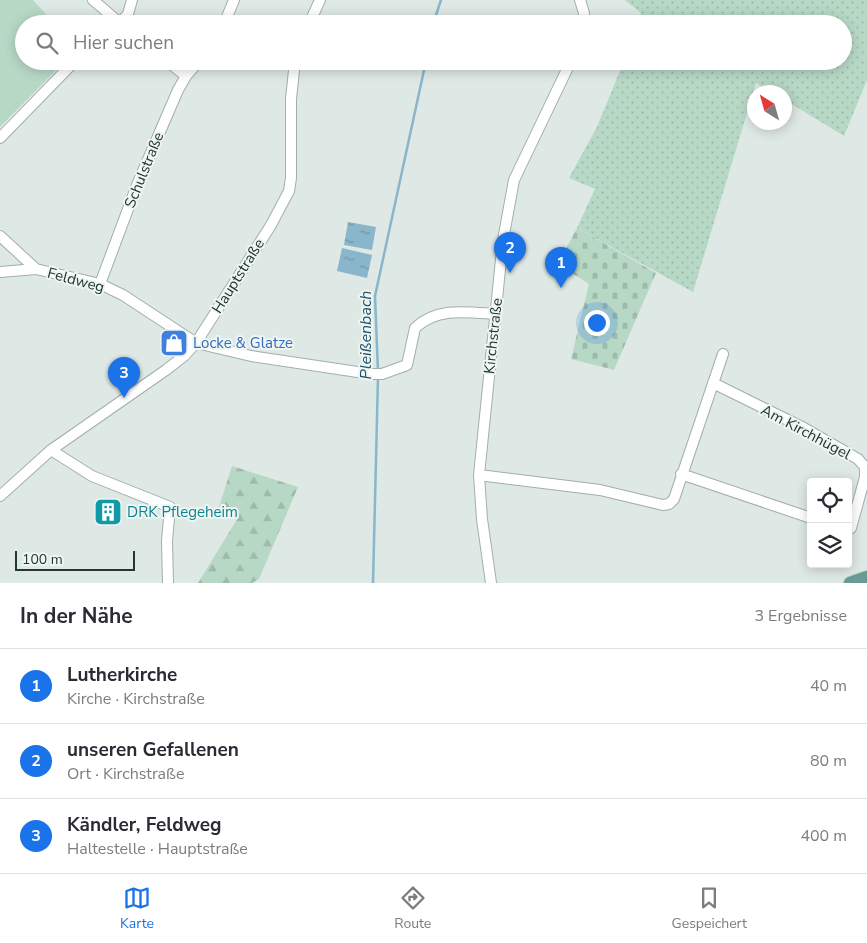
<!DOCTYPE html>
<html lang="de">
<meta charset="utf-8">
<style>
:root{--surface:#fff;--page:#f7f7f7;--text:#2b2b33;--muted:#7c7c81;--line:#e1e1e2;--accent:#1a73e8}
body{margin:0;font-family:"Nunito Sans",sans-serif;background:var(--page);color:var(--text)}
.controls{position:absolute;right:15px;bottom:15px;display:grid;overflow:hidden;border-radius:5px;box-shadow:0 2px 12px #0003}
.controls button{width:45px;height:45px;display:grid;place-items:center;padding:0;border:0;border-bottom:1px solid var(--line);background:var(--surface);color:var(--text);font:25px sans-serif}
.compass{position:absolute;left:747px;top:85px;width:45px;height:45px;border-radius:50%;background:var(--surface);box-shadow:0 2px 12px #0003;rotate:323deg}
.scale{position:absolute;left:15px;bottom:12px;width:120px;box-sizing:border-box;padding-left:5px;border:2px solid #213734;border-top:0;font-size:14px;line-height:18px;white-space:nowrap;color:#213734;-webkit-text-stroke:4px #eef5f3;paint-order:stroke}
.you{position:absolute;left:596px;top:322px;width:18px;height:18px;margin:-12px;border:4px solid #fff;border-radius:50%;background:#1a73e8;box-shadow:0 0 0 8px #1a73e833}
.badge{display:grid;place-items:center;width:32px;height:32px;border-radius:50%;background:var(--accent);color:#fff;font-size:16px;font-weight:700}
.pin{position:absolute;translate:-50% -41px;filter:drop-shadow(0 1px 2px #0008)}
.pin::after{content:'';position:absolute;top:26px;width:18px;height:15px;background:inherit;clip-path:polygon(0 0,100% 0,50% 100%)}
.list{margin:0;padding:0;list-style:none}
h2{display:flex;justify-content:space-between;align-items:center;height:65px;margin:0;padding:0 20px;font-size:21px}
h2 small{font-size:16px;font-weight:400;color:var(--muted)}
.list li{display:grid;grid-template-columns:32px 1fr auto;gap:15px;align-items:center;box-sizing:border-box;height:75px;padding:0 20px;border-top:1px solid var(--line)}
.list b{display:block;font-size:19px;white-space:nowrap}
.list p{margin:0;font-size:16px;white-space:nowrap;color:var(--muted)}
.list em{font-size:16px;font-style:normal;color:var(--muted)}
.icon{flex:none;width:28px;height:28px;fill:none;stroke:currentColor;stroke-width:2;stroke-linecap:round;stroke-linejoin:round}
.map{position:relative;flex:none;width:867px;height:583px;overflow:hidden}
.search{position:absolute;background:var(--surface);box-shadow:0 2px 12px #0003;left:15px;right:15px;top:15px;height:55px;display:flex;align-items:center;gap:12px;box-sizing:border-box;padding:0 18px;border-radius:28px;color:var(--muted);font-size:19px}
.sheet{height:290px;background:var(--surface)}
nav{display:flex;justify-content:space-around;align-items:center;box-sizing:border-box;height:70px;border-top:1px solid var(--line);background:var(--surface);font-size:14px;color:var(--muted)}
nav a{display:grid;justify-items:center;gap:2px}
nav .on{color:var(--accent)}
.map>svg:first-child{display:block}
.grass{fill:url(#grass-dots)}
.forest{fill:url(#forest-firs)}
.cemetery{fill:url(#cemetery-stones)}
.garden{fill:#b8d8c6}
.water{fill:url(#water-ripples)}
.lines{fill:none;stroke-linecap:round;stroke-linejoin:round}
.stream{stroke:#89b6ca;stroke-width:2.5}
.minor-casing{stroke:#a2afac;stroke-width:12}
.major-casing{stroke:#bcc3c2;stroke-width:14}
.minor{stroke:#fff;stroke-width:10}
.major{stroke:#669b96;stroke-width:12}
.labels{text-anchor:middle;dominant-baseline:central;stroke-width:4;stroke-linejoin:round;paint-order:stroke}
.street-label{font-size:15px;fill:#213734;stroke:#eef5f3}
.shop-label{font-size:15px;fill:#366cbe;stroke:#eef5f3;text-anchor:start}
.culture-label{font-size:15px;fill:#0d838f;stroke:#eef5f3;text-anchor:start}
.water-label{font-size:16px;font-style:italic;fill:#20546d;stroke:#eef5f3}
</style>
<div class="map">
<svg width="867" height="583" viewBox="0 0 867 583">
<defs>
<pattern id="grass-dots" width="8" height="8" patternUnits="userSpaceOnUse" patternTransform="scale(1.25)"><rect width="8" height="8" fill="#b8d8c6"/><path d="M2 2h.1M6 6h.1" fill="none" stroke="#9ebaab" stroke-width="1.8" stroke-linecap="round"/></pattern>
<pattern id="forest-firs" width="22" height="20" patternUnits="userSpaceOnUse" patternTransform="scale(1.25)"><rect width="22" height="20" fill="#b8d8c6"/><path d="M5 1l3.5 6h-7zM16 11l3.5 6h-7z" fill="#9ebaab"/></pattern>
<pattern id="cemetery-stones" width="16" height="16" patternUnits="userSpaceOnUse" patternTransform="scale(1.25)"><rect width="16" height="16" fill="#b8d8c6"/><path d="M2 7V4a2 2 0 0 1 4 0v3zM10 15v-3a2 2 0 0 1 4 0v3z" fill="#9ebaab"/></pattern>
<pattern id="water-ripples" width="26" height="14" patternUnits="userSpaceOnUse" patternTransform="scale(1.25)"><rect width="26" height="14" fill="#89b6ca"/><path d="M2 4q2-2 4 0t4 0M15 11q2-2 4 0t4 0" fill="none" stroke="#7095a5"/></pattern>
</defs>
<rect width="100%" height="100%" fill="#dee8e5"/>
<!-- grass -->
<path class="grass" d="M625,0H867V80L844,136L785,100L784,92H772L756,83L693,292L577,228L595,189L569,178L597,127L624,61H843V24H638L641,13Z"/>
<!-- forest -->
<path class="forest" d="M232,466L298,487L259,579L252,583H198L239,516L219,507Z"/>
<!-- cemetery -->
<path class="cemetery" d="M577,228L656,273L614,370L571,359L589,284L558,264Z"/>
<!-- garden -->
<path class="garden" d="M0,0H33L55,24H24V61H65L0,127Z"/>
<!-- water -->
<path class="water" d="M348,222L376,227L372,250L344,245Z
M342,248L372,255L367,278L337,271Z"/>
<g class="lines">
<!-- stream -->
<path class="stream" d="M433,24L441,0
M378,372L375,296L426,61
M373,583L378,377"/>
<defs>
<path id="minor" d="M93,0L121,24
M580,0L584,13L583,24
M120,23L128,14L132,0
M224,24L234,0
M309,24L320,0
M167,61L186,76
M0,138L75,61
M0,236L36,269
M0,272L36,269L100,284L123,295L196,343L251,356L371,374H382L407,365L415,328C437,307 467,312 495,314
M100,284L137,185L178,90L186,76L199,61
M713,383L804,428L858,459L865,467V477L851,528H848
M51,450L92,476L170,507L167,541L168,583
M681,474L811,518
M479,475L600,490L663,505L669,504L674,499L723,354
M0,496L51,450L166,370L184,356L196,343L271,225L289,191L291,178V99L295,61
M491,583L482,519L479,475L503,240L514,180L571,61"/>
<path id="major" d="M850,583L867,577"/>
</defs>
<!-- minor casing -->
<use href="#minor" class="minor-casing"/>
<!-- major casing -->
<use href="#major" class="major-casing"/>
<!-- minor -->
<use href="#minor" class="minor"/>
<!-- major -->
<use href="#major" class="major"/>
</g>
<!-- icons -->
<defs>
<symbol id="shop-square" viewBox="-11 -11 22 22"><rect x="-9" y="-9" width="18" height="18" rx="4" fill="#3f7fe0" stroke="#eef5f3"/><path d="M-5-2.5h2.3a2.7 3.5 0 0 1 5.4 0H5L5.5 6h-11ZM-1.5-2.5h3a1.5 2.3 0 0 0-3 0Z" fill="#fff"/></symbol>
<symbol id="building-square" viewBox="-11 -11 22 22"><rect x="-9" y="-9" width="18" height="18" rx="4" fill="#0f9aa8" stroke="#eef5f3"/><path d="M-4-6H4V6H1V3H-1V6H-4ZM-2.5-4.3h1.7v1.8h-1.7ZM.8-4.3h1.7v1.8H.8ZM-2.5-1h1.7V.8h-1.7ZM.8-1h1.7V.8H.8Z" fill="#fff"/></symbol>
</defs>
<g fill-rule="evenodd">
<use href="#shop-square" x="158" y="327" width="32" height="32"/>
<use href="#building-square" x="92" y="496" width="32" height="32"/>
</g>
<g class="labels">
<!-- street labels -->
<g class="street-label">
<text transform="translate(144 170) rotate(-68)">Schulstraße</text>
<text transform="translate(238 276) rotate(-58)">Hauptstraße</text>
<text transform="translate(76 280) rotate(15)">Feldweg</text>
<text transform="translate(493 336) rotate(-84)">Kirchstraße</text>
<text transform="translate(806 432) rotate(28)">Am Kirchhügel</text>
</g>
<!-- shop labels -->
<g class="shop-label">
<text x="193" y="343">Locke &amp; Glatze</text>
</g>
<!-- culture labels -->
<g class="culture-label">
<text x="127" y="512">DRK Pflegeheim</text>
</g>
<!-- water labels -->
<g class="water-label">
<text transform="translate(366 335) rotate(-90)">Pleißenbach</text>
</g>
</g>
</svg>
<div class="controls">
<button><svg class="icon" aria-label="locate" viewBox="0 0 24 24"><circle cx="12" cy="12" r="6"/><path d="M12 2v4M12 18v4M2 12h4M18 12h4"/></svg></button>
<button><svg class="icon" aria-label="layers" viewBox="0 0 24 24"><path d="M12 4l9 5-9 5-9-5zM3 14l9 5 9-5"/></svg></button>
</div>
<svg class="compass" viewBox="-18 -18 36 36"><path d="M0-13l5 13h-10z" fill="#e53935"/><path d="M0 13l5-13h-10z" fill="#7c7c81"/></svg>
<div class="scale">100 m</div>
<div class="you"></div>
<div class="pin badge" style="left:561px;top:288px">1</div>
<div class="pin badge" style="left:510px;top:273px">2</div>
<div class="pin badge" style="left:124px;top:398px">3</div>
<div class="search"><svg class="icon" aria-label="search" viewBox="0 0 24 24"><circle cx="10" cy="10" r="6"/><path d="M15 15l6 6"/></svg>Hier suchen</div>
</div>
<section class="sheet">
<h2>In der Nähe<small>3 Ergebnisse</small></h2>
<ul class="list">
<li><span class="badge">1</span><div><b>Lutherkirche</b><p>Kirche · Kirchstraße</p></div><em>40 m</em></li>
<li><span class="badge">2</span><div><b>unseren Gefallenen</b><p>Ort · Kirchstraße</p></div><em>80 m</em></li>
<li><span class="badge">3</span><div><b>Kändler, Feldweg</b><p>Haltestelle · Hauptstraße</p></div><em>400 m</em></li>
</ul>
</section>
<nav>
<a class="on"><svg class="icon" aria-label="map" viewBox="0 0 24 24"><path d="M3 6l6-2 6 2 6-2v14l-6 2-6-2-6 2zM9 4v14M15 6v14"/></svg>Karte</a>
<a><svg class="icon" aria-label="directions" viewBox="0 0 24 24"><path d="M12 3l9 9-9 9-9-9zM9 14v-3h6M13 9l2 2-2 2"/></svg>Route</a>
<a><svg class="icon" aria-label="saved" viewBox="0 0 24 24"><path d="M7 4h10v16l-5-4-5 4z"/></svg>Gespeichert</a>
</nav>
